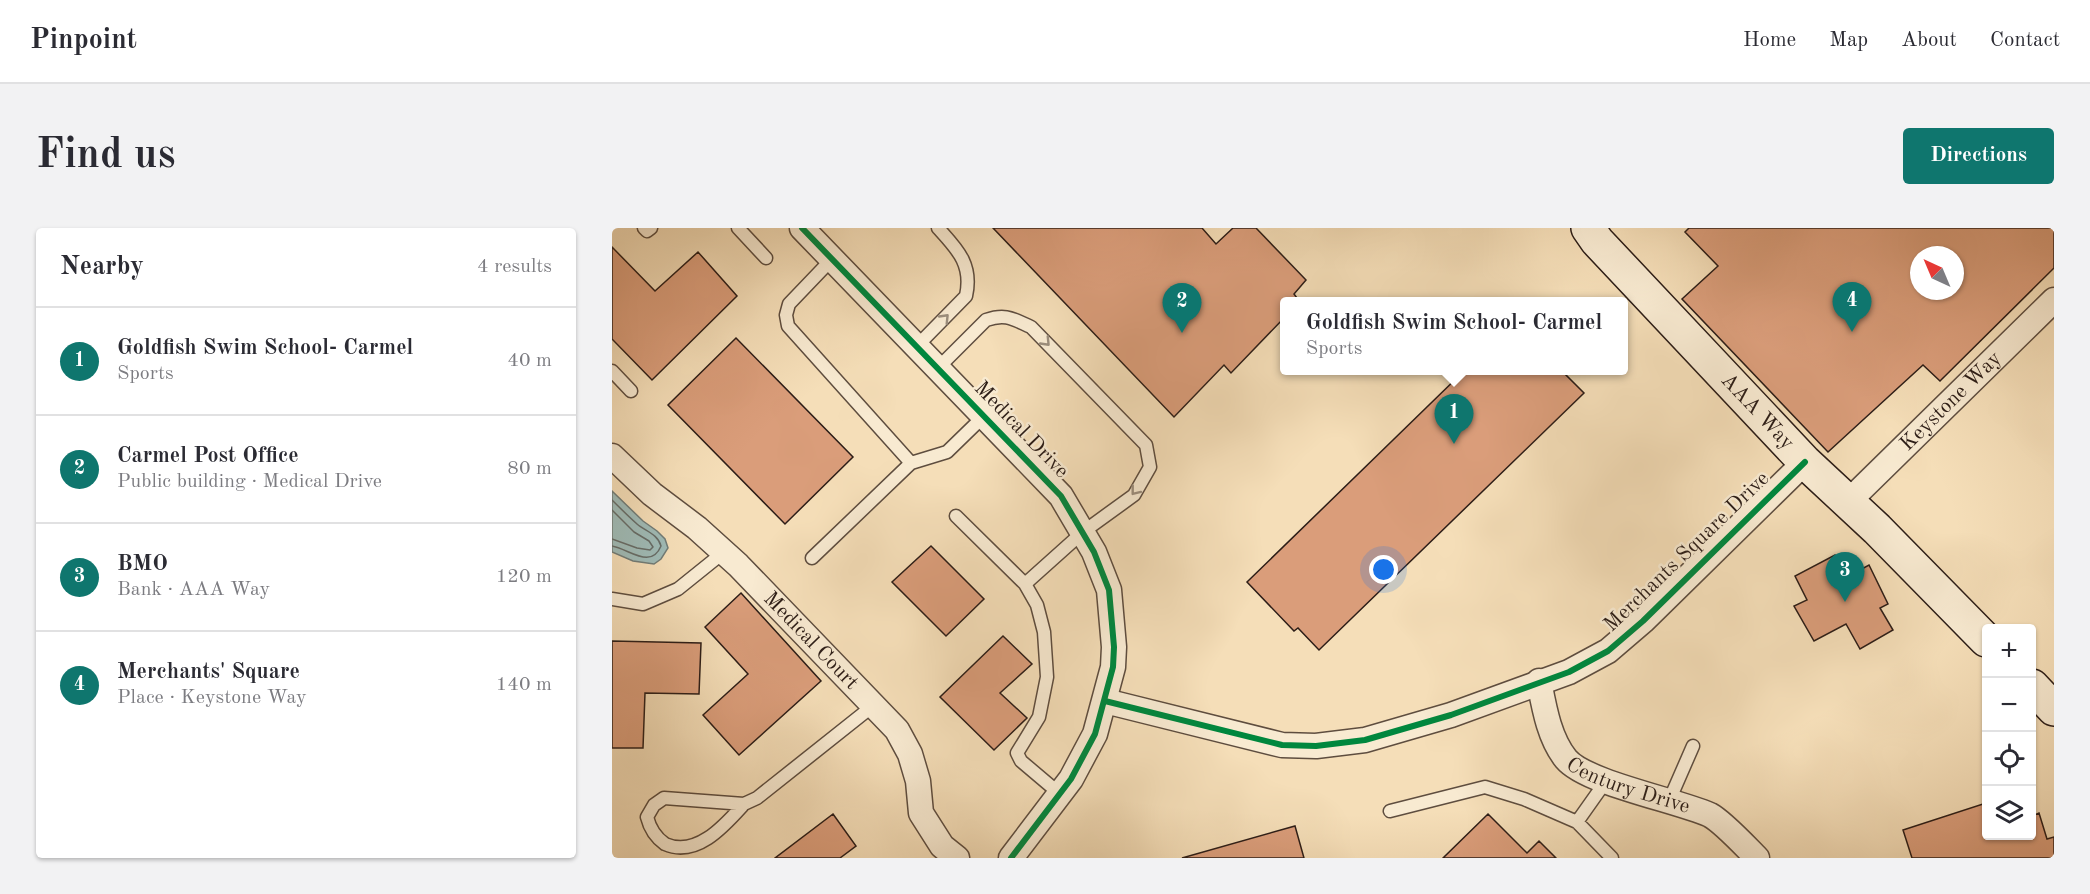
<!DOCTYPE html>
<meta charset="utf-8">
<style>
:root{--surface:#fff;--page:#f2f2f3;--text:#2b2b33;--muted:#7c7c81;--line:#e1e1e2;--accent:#0f766e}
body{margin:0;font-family:"Old Standard TT",serif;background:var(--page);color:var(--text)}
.controls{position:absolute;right:18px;bottom:18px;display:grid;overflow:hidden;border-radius:6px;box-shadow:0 2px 4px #0004}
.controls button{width:54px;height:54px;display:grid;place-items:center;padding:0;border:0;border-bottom:2px solid var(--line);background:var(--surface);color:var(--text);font:30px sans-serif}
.compass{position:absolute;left:1298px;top:18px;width:54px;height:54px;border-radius:50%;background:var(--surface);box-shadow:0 2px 4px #0004;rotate:316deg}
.you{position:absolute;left:772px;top:342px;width:21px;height:21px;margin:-15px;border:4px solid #fff;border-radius:50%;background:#1a73e8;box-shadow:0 0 0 9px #1a73e833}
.badge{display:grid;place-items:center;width:39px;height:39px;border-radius:50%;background:var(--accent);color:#fff;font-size:20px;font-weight:700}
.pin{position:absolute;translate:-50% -50px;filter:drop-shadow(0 2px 3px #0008)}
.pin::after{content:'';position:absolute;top:32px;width:21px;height:18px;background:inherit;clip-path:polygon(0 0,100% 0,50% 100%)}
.popup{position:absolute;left:668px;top:69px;width:348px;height:78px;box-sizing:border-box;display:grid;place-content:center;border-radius:6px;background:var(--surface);filter:drop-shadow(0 2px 4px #0005);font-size:20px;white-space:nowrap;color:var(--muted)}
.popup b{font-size:22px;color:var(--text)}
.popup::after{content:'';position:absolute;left:50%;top:100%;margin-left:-12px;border:12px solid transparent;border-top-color:var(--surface)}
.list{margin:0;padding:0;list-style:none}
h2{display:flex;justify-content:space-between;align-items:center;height:78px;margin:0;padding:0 24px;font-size:26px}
h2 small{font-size:20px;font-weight:400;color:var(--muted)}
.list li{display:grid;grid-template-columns:39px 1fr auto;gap:18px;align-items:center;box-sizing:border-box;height:108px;padding:0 24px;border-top:2px solid var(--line)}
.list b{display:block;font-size:22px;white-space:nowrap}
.list p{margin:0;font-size:20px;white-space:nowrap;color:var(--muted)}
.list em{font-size:20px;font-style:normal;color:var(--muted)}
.icon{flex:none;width:33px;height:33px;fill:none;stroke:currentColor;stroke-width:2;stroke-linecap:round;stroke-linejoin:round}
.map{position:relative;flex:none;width:1442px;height:630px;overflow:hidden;border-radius:6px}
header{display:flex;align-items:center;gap:36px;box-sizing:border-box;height:84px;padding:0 30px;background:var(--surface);border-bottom:2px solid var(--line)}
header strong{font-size:28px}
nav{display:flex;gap:33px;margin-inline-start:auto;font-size:21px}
.intro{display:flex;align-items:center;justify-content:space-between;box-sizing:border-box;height:144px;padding:0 36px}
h1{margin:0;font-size:42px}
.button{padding:15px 27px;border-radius:6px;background:var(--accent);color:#fff;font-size:21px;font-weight:700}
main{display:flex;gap:36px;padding:0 36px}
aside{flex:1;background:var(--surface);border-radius:6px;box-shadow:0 2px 4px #0004}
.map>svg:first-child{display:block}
.water{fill:#9fbbb7;stroke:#717c77;stroke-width:1.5}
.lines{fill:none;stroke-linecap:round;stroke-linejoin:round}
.shore{stroke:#666c67;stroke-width:1.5}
.building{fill:#da9d7a;stroke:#2c1d17;stroke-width:1.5;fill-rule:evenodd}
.lane-casing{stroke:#5e4d3f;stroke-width:15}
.street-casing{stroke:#5e4d3f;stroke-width:27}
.secondary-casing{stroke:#2c1d17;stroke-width:36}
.lane{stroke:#f8ead1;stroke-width:12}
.street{stroke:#f8ead1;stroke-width:24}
.secondary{stroke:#f8ead1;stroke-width:33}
.cycleway-casing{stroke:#f8ead1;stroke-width:10}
.cycleway{stroke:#00873e;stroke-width:6}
.oneway{stroke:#9c8e7d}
.labels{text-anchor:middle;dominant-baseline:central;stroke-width:5;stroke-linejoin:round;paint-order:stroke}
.street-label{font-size:21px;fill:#2c1d17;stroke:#f8ead1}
</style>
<header>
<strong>Pinpoint</strong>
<nav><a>Home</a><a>Map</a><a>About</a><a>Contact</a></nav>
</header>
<div class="intro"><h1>Find us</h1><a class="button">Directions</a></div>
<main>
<aside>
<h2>Nearby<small>4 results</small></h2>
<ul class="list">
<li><span class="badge">1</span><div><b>Goldfish Swim School- Carmel</b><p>Sports</p></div><em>40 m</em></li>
<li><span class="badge">2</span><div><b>Carmel Post Office</b><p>Public building · Medical Drive</p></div><em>80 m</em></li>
<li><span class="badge">3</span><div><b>BMO</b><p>Bank · AAA Way</p></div><em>120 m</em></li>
<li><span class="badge">4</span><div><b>Merchants' Square</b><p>Place · Keystone Way</p></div><em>140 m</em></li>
</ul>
</aside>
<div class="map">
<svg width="1442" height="630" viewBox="0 0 1442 630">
<rect width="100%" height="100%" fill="#f5deb8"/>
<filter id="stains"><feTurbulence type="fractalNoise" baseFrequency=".00333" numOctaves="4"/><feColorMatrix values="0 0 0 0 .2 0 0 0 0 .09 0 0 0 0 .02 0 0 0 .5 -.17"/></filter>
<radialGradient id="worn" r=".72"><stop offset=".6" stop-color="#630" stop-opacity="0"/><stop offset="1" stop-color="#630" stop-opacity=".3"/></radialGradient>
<!-- water -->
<path class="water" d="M0,263L31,293L45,303L53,311L56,320L49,331L42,336L21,333L0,324Z"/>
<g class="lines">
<!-- shore -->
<path class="shore" d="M0,272C8,280 16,288 25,296C33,303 46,306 49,318C39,342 17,321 0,318
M0,282L22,304L37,313L41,319L38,322L25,320L0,311"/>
</g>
<!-- building -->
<path class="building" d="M381,0H590L604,16L621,0H644L694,52L682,66L688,74H672V90L619,145L612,137L562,189Z
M1077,0H1442V40L1328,153L1311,137L1216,224L1070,71L1106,38L1073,4ZM1307,27H1343V63H1307Z
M0,19L43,63L86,24L125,68L40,152L0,111Z
M124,110L241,229L173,296L56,177Z
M853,142H952L951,144L972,165L707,422L686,400L682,403L635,354Z
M319,318L372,371L334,408L280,354Z
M1223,327L1237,348L1257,337L1276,376L1268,380L1281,402L1248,421L1234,396L1202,413L1182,378L1195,372L1183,348Z
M129,365L209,453L127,527L91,487L136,446L93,399Z
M391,408L420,436L388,465L415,490L382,522L328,469Z
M0,413L89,415L87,466L33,465L31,520H0Z
M1374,575V608H1420V588L1427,585L1435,611L1442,609V630H1300L1291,602Z
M221,586L244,618L228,630H163Z
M876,586L915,625L927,613L944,630H831Z
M683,598L692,630H570Z"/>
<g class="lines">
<defs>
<path id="lane" d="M32,0L35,3L39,0
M126,0L154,30
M220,31L177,76L174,87L176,98L299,235
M305,118L354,68C361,36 345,21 326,0
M326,140L374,92C394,85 401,91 419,99L534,217L538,239L522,267L471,304L413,356L425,377L432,404L435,449L427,489L405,525L409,533L448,566
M0,143L19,163
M344,288L413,356
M200,330L299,235L335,224L372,188
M0,371L31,376L66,361L112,324
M994,553L965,594L1000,630
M1057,573L1081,518
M132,576C113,597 85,630 53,616C43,609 38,601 35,589L42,577L52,570L132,576L145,570L262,477
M778,583L873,559L912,571L965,594"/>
<g id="street">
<path d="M190,0L449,268L482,324L497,362L502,419L501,439L483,506L459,551L399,630"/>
<path id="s1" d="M0,228L40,266L85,300L126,337L285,502L298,526L306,553L309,585L330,618L345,630"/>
<path id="s2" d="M1236,274L1442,72"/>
<path id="s3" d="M927,453C932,479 937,510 954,531C974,555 1064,572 1098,587C1111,594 1134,619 1145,630"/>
<path d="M493,473L670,517L704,518L753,512L839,487L957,444L996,423L1031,393L1193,234"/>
</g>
<g id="secondary">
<path id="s4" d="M976,0L985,13L1193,234L1265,301L1374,412"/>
<path d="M1420,458L1442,481"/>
</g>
</defs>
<!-- lane casing -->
<use href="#lane" class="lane-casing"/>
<!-- street casing -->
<use href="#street" class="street-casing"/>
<!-- secondary casing -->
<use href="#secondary" class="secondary-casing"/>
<!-- lane -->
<use href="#lane" class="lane"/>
<!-- street -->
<use href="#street" class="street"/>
<!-- secondary -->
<use href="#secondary" class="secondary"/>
<defs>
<path id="cycleway" d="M190,0L449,268L482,324L497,362L502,419L501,439L483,506L459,551L399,630
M493,473L670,517L704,518L753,512L839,487L957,444L996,423L1031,393L1193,234"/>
</defs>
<!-- cycleway casing -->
<use href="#cycleway" class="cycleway-casing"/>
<!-- cycleway -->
<use href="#cycleway" class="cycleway"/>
</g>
<!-- one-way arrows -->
<defs><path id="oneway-chevron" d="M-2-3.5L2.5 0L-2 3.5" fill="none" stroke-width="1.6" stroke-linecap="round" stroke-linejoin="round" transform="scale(1.5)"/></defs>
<g class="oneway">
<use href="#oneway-chevron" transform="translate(333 90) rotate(-46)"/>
<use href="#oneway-chevron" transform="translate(434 114) rotate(46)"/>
<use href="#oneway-chevron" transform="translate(523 263) rotate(128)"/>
</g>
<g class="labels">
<!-- street labels -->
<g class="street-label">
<text stroke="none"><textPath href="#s2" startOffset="144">Keystone Way</textPath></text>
<text stroke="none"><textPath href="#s4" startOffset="250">AAA Way</textPath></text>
<text transform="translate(409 202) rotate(46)">Medical Drive</text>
<text transform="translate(1075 324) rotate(-44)">Merchants Square Drive</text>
<text stroke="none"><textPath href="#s1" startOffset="272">Medical Court</textPath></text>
<text stroke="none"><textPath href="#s3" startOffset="152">Century Drive</textPath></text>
</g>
</g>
<rect width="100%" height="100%" filter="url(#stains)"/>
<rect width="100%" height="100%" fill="url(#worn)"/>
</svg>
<div class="controls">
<button>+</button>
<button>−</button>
<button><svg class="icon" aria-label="locate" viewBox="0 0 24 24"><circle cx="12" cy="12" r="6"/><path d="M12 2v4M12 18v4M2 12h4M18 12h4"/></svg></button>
<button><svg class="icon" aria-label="layers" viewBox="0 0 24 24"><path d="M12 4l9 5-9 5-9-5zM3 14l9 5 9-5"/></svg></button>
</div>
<svg class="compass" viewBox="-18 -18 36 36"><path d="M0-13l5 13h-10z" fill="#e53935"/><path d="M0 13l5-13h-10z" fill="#7c7c81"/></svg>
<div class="you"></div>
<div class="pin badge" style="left:842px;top:216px">1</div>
<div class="popup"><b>Goldfish Swim School- Carmel</b>Sports</div>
<div class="pin badge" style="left:570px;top:105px">2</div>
<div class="pin badge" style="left:1233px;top:374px">3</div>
<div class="pin badge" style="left:1240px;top:104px">4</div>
</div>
</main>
